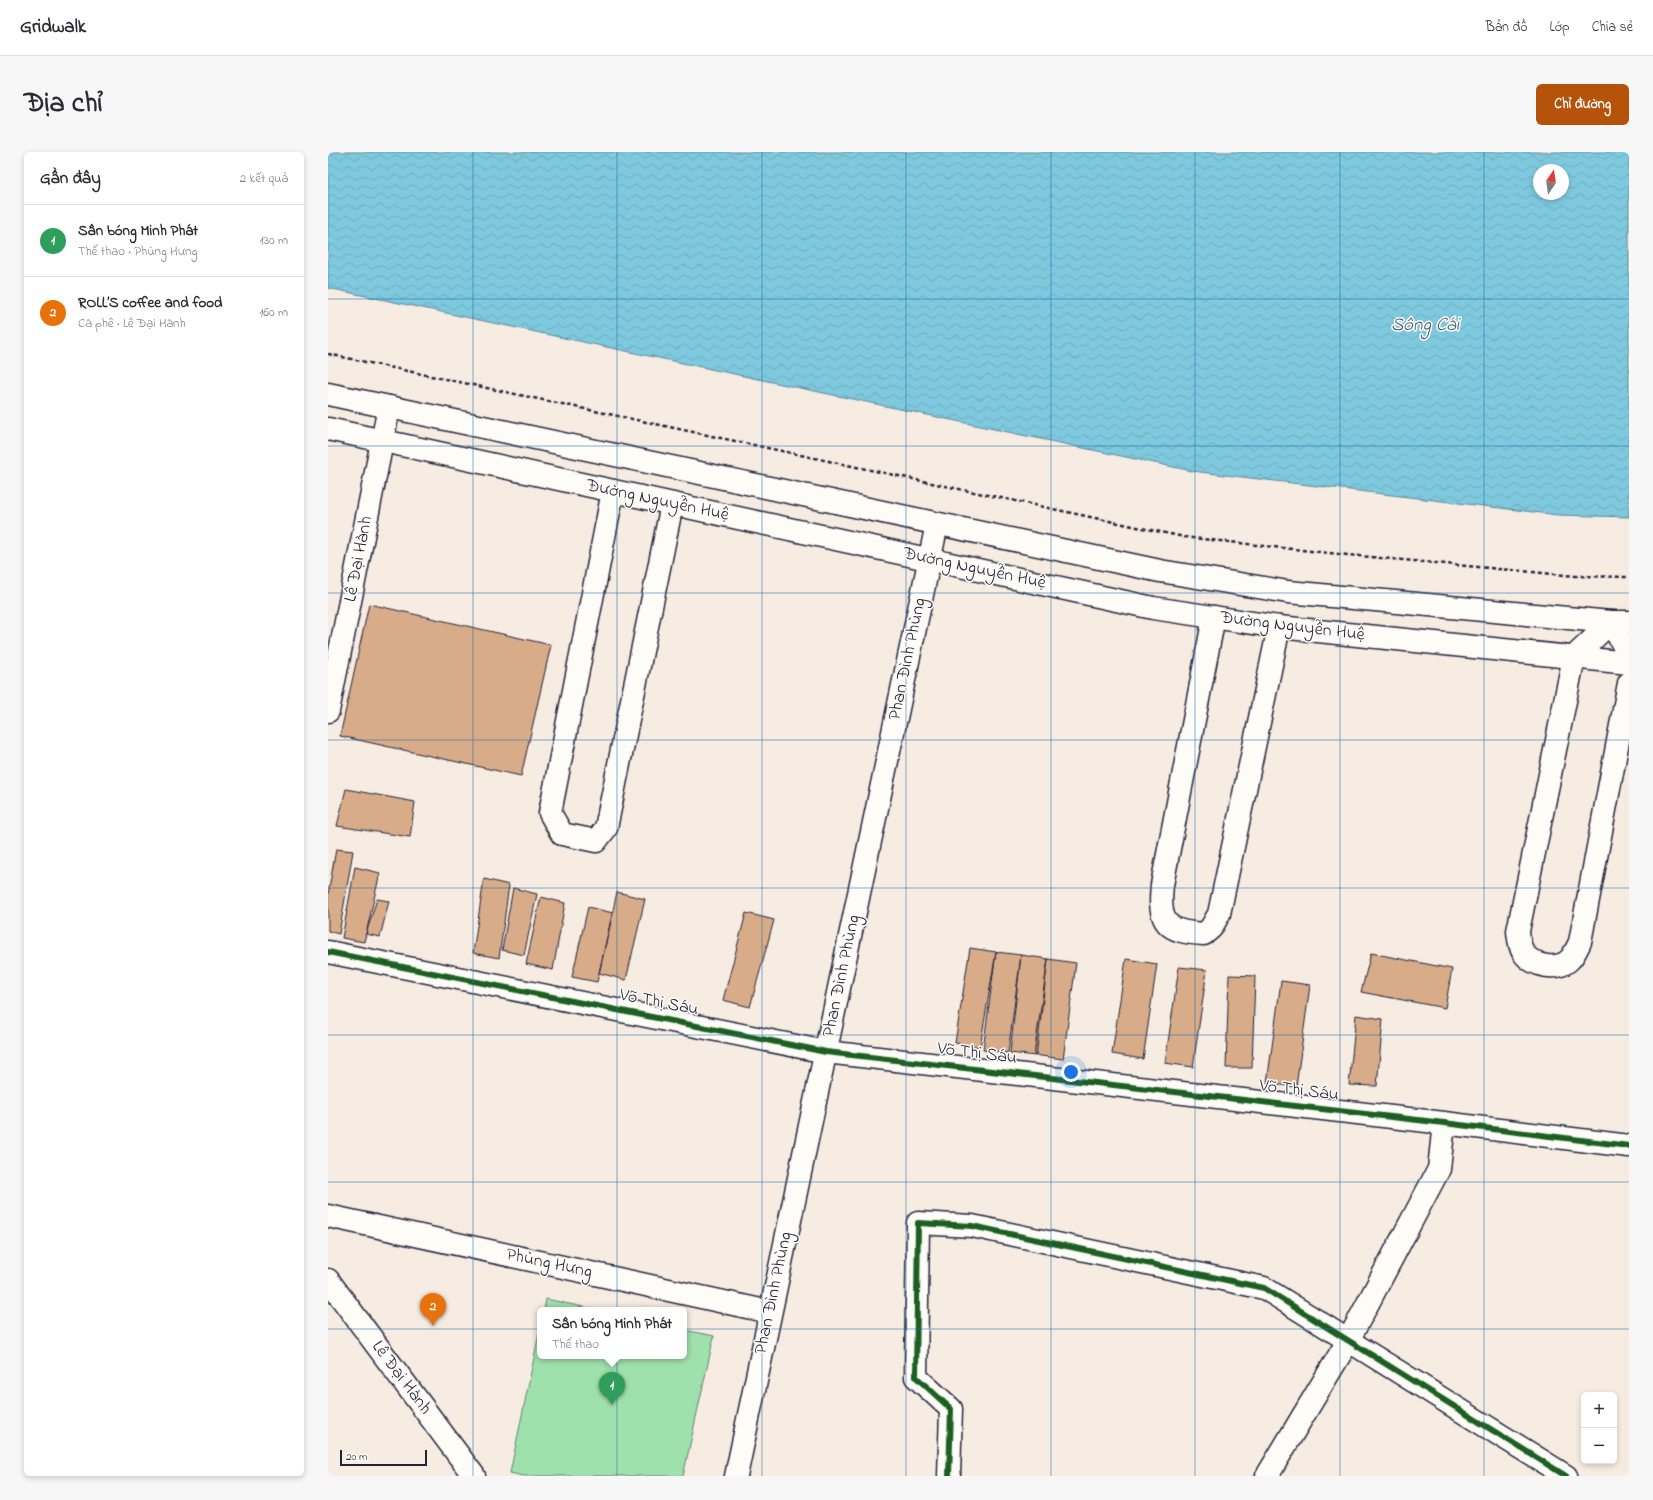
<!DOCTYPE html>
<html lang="vi">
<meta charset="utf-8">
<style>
:root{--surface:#fff;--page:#f7f7f7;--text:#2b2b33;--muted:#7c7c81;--line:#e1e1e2;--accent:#b45309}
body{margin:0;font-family:"Indie Flower",sans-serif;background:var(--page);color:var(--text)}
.controls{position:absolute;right:12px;bottom:12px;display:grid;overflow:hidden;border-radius:6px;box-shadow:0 2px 6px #0003}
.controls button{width:36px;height:36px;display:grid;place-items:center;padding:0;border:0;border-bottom:1px solid var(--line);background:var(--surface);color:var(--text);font:20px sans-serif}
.compass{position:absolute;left:1205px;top:12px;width:36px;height:36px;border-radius:50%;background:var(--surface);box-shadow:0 2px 6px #0003;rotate:13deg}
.scale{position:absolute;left:12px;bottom:10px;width:87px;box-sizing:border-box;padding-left:4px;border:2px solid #22223b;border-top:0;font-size:11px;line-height:14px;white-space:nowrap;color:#22223b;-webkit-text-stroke:3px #fdfcf7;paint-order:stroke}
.you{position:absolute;left:743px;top:920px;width:14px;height:14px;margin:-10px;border:3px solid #fff;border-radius:50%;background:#1a73e8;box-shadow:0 0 0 6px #1a73e833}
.badge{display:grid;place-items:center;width:26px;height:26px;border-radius:50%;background:var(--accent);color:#fff;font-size:13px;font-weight:700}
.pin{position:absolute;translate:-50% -33px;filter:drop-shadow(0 1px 2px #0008)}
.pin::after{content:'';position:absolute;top:21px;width:14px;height:12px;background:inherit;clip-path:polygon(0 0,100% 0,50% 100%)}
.popup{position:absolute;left:209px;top:1155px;width:150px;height:52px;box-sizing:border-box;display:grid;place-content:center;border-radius:6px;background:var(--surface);filter:drop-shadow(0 1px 3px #0005);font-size:13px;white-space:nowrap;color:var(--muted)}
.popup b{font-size:15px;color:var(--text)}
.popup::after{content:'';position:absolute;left:50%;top:100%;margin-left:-8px;border:8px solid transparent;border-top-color:var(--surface)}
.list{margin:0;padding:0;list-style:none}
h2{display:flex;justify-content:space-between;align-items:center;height:52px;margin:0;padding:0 16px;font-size:17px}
h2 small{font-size:13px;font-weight:400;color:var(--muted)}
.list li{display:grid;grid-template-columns:26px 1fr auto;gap:12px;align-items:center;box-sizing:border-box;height:72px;padding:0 16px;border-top:1px solid var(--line)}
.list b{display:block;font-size:15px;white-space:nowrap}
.list p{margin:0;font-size:13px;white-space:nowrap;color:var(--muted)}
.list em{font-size:13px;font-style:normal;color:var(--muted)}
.map{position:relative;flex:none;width:1301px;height:1324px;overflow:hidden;border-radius:6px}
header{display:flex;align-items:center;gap:24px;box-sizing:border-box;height:56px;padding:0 20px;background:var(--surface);border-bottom:1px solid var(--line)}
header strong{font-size:19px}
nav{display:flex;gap:22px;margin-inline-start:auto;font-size:14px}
.intro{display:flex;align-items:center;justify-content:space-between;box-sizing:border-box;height:96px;padding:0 24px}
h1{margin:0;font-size:28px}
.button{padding:10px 18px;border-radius:6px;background:var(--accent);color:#fff;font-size:14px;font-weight:700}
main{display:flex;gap:24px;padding:0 24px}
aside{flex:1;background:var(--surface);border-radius:6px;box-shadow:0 2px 6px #0003}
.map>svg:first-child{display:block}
.pitch{fill:#9fe1ac;stroke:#608274}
.water{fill:url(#water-waves);stroke:#59869d;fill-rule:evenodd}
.building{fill:#d8ac89;stroke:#22223b}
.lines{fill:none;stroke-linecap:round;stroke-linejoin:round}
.street-casing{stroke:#22223b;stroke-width:25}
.secondary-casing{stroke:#22223b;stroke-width:25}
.path{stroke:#22223b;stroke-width:2.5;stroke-dasharray:4 3;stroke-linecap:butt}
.street{stroke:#fdfcf7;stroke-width:22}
.secondary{stroke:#fdfcf7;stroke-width:22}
.cycleway-casing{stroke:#fdfcf7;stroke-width:8}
.cycleway{stroke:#1b5e20;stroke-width:6}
.grid{fill:none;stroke:#1f6fb2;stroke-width:1;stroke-opacity:0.55}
.labels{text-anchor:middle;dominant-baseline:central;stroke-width:3;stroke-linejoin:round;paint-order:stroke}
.street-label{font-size:18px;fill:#22223b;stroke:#fdfcf7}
.water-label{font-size:19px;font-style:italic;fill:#425c74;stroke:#fdfcf7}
</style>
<header>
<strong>Gridwalk</strong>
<nav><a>Bản đồ</a><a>Lớp</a><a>Chia sẻ</a></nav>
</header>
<div class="intro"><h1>Địa chỉ</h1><a class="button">Chỉ đường</a></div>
<main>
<aside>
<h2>Gần đây<small>2 kết quả</small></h2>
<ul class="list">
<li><span class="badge" style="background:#2e9e5b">1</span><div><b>Sân bóng Minh Phát</b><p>Thể thao · Phùng Hưng</p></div><em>130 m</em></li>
<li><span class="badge" style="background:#e8710a">2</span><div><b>ROLL’S coffee and food</b><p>Cà phê · Lê Đại Hành</p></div><em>160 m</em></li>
</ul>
</aside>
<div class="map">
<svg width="1301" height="1324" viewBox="0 0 1301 1324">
<defs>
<pattern id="water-waves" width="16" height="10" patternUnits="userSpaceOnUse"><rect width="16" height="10" fill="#7ec9de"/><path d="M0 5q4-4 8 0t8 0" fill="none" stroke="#6dacbf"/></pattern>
</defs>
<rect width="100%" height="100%" fill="#f6ece1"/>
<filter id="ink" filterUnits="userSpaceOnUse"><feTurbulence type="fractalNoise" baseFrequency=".025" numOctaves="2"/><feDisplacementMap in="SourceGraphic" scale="8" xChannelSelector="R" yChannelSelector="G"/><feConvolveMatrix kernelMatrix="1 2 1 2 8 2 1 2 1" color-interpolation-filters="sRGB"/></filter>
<g filter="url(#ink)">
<!-- pitch -->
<path class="pitch" d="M218,1147L269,1158H216Z
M212,1177V1204H356V1178L386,1184L355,1324H195L182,1321Z"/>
<!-- water -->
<path class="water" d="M0,0H1301V365L1230,363L864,319L0,136ZM1211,18H1235V42H1211Z"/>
<!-- building -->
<path class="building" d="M41,452L223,493L193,624L12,584Z
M18,637L87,650L82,685L9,674Z
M8,697L25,699L11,782L0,779V743Z
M27,715L52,721L36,790L14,786Z
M156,727L181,733L171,806L145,801Z
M185,736L209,742L196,803L174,798Z
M289,740L317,747L298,828L271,821Z
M213,745L237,751L225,818L198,812Z
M49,747L61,749L52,785L38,782Z
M260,755L285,761L269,830L244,825Z
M418,761L446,768L422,855L395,848Z
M642,796L668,800L652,895L627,891Z
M668,800L693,803L680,901L655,898Z
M1043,801L1124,817L1117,856L1033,840Z
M693,803L720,807L708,904L682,901Z
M720,807L748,811L735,907L706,903Z
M798,807L829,812L815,907L784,902Z
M851,815L879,818L865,915L837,911Z
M901,823L927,824L924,916H898Z
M953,829L982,833L968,935L939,931Z
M1028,863L1055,867L1049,934L1021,933Z"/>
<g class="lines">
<defs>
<path id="street" d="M285,339L222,661L234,682L268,689L278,676L344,352
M886,465L834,733C830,771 838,780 876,782L883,776L891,762L951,475
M1301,504L1283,470L1246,505L1190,779C1191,787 1191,793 1195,800C1204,814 1228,819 1240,809C1246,804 1249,796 1252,790L1301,531
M0,559L61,255
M0,800L498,900L1116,971L1301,994
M0,1064L442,1160
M0,1128L146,1324
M408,1324L609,372
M621,1324L623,1257L588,1225L590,1071L644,1074L936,1136L1238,1324
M939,1324L1020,1189L1111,1017L1116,971"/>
<path id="secondary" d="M0,242L832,419L960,440L1283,470H1301
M0,277L825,456L951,475L1301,511"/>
</defs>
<!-- street casing -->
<use href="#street" class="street-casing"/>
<!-- secondary casing -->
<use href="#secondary" class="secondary-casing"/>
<!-- path -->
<path class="path" d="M0,202L856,385L1010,402L1247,424L1301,425"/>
<!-- street -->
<use href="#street" class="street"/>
<!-- secondary -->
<use href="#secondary" class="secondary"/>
<defs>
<path id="cycleway" d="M0,800L498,900L1116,971L1301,994
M621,1324L623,1257L588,1225L590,1071L644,1074L936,1136L1238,1324"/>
</defs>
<!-- cycleway casing -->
<use href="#cycleway" class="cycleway-casing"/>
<!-- cycleway -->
<use href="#cycleway" class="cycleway"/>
</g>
</g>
<!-- grid -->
<path class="grid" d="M145,0V1324M289,0V1324M434,0V1324M578,0V1324M723,0V1324M867,0V1324M1012,0V1324M1156,0V1324M0,147H1301M0,294H1301M0,441H1301M0,588H1301M0,736H1301M0,883H1301M0,1030H1301M0,1177H1301"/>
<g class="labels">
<!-- street labels -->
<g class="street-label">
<text transform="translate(330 349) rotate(12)">Đường Nguyễn Huệ</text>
<text transform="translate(31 407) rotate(-79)">Lê Đại Hành</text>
<text transform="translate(647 417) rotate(12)">Đường Nguyễn Huệ</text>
<text transform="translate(965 475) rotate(7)">Đường Nguyễn Huệ</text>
<text transform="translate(580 507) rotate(-78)">Phan Đình Phùng</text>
<text transform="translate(514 824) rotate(-78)">Phan Đình Phùng</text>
<text transform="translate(331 851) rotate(11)">Võ Thị Sáu</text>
<text transform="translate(649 902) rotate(7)">Võ Thị Sáu</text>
<text transform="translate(971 939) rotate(7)">Võ Thị Sáu</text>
<text transform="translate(221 1112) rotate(12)">Phùng Hưng</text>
<text transform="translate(446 1141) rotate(-78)">Phan Đình Phùng</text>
<text transform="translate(73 1226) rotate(53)">Lê Đại Hành</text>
</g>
<!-- water labels -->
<g class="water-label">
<text x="1097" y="173">Sông Cái</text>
</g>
</g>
</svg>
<div class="controls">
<button>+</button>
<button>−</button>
</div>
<svg class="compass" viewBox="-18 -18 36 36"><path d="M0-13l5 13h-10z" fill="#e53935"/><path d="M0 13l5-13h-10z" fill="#7c7c81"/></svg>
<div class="scale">20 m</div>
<div class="you"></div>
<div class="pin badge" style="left:284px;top:1253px;background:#2e9e5b">1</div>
<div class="popup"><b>Sân bóng Minh Phát</b>Thể thao</div>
<div class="pin badge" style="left:105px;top:1174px;background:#e8710a">2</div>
</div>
</main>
